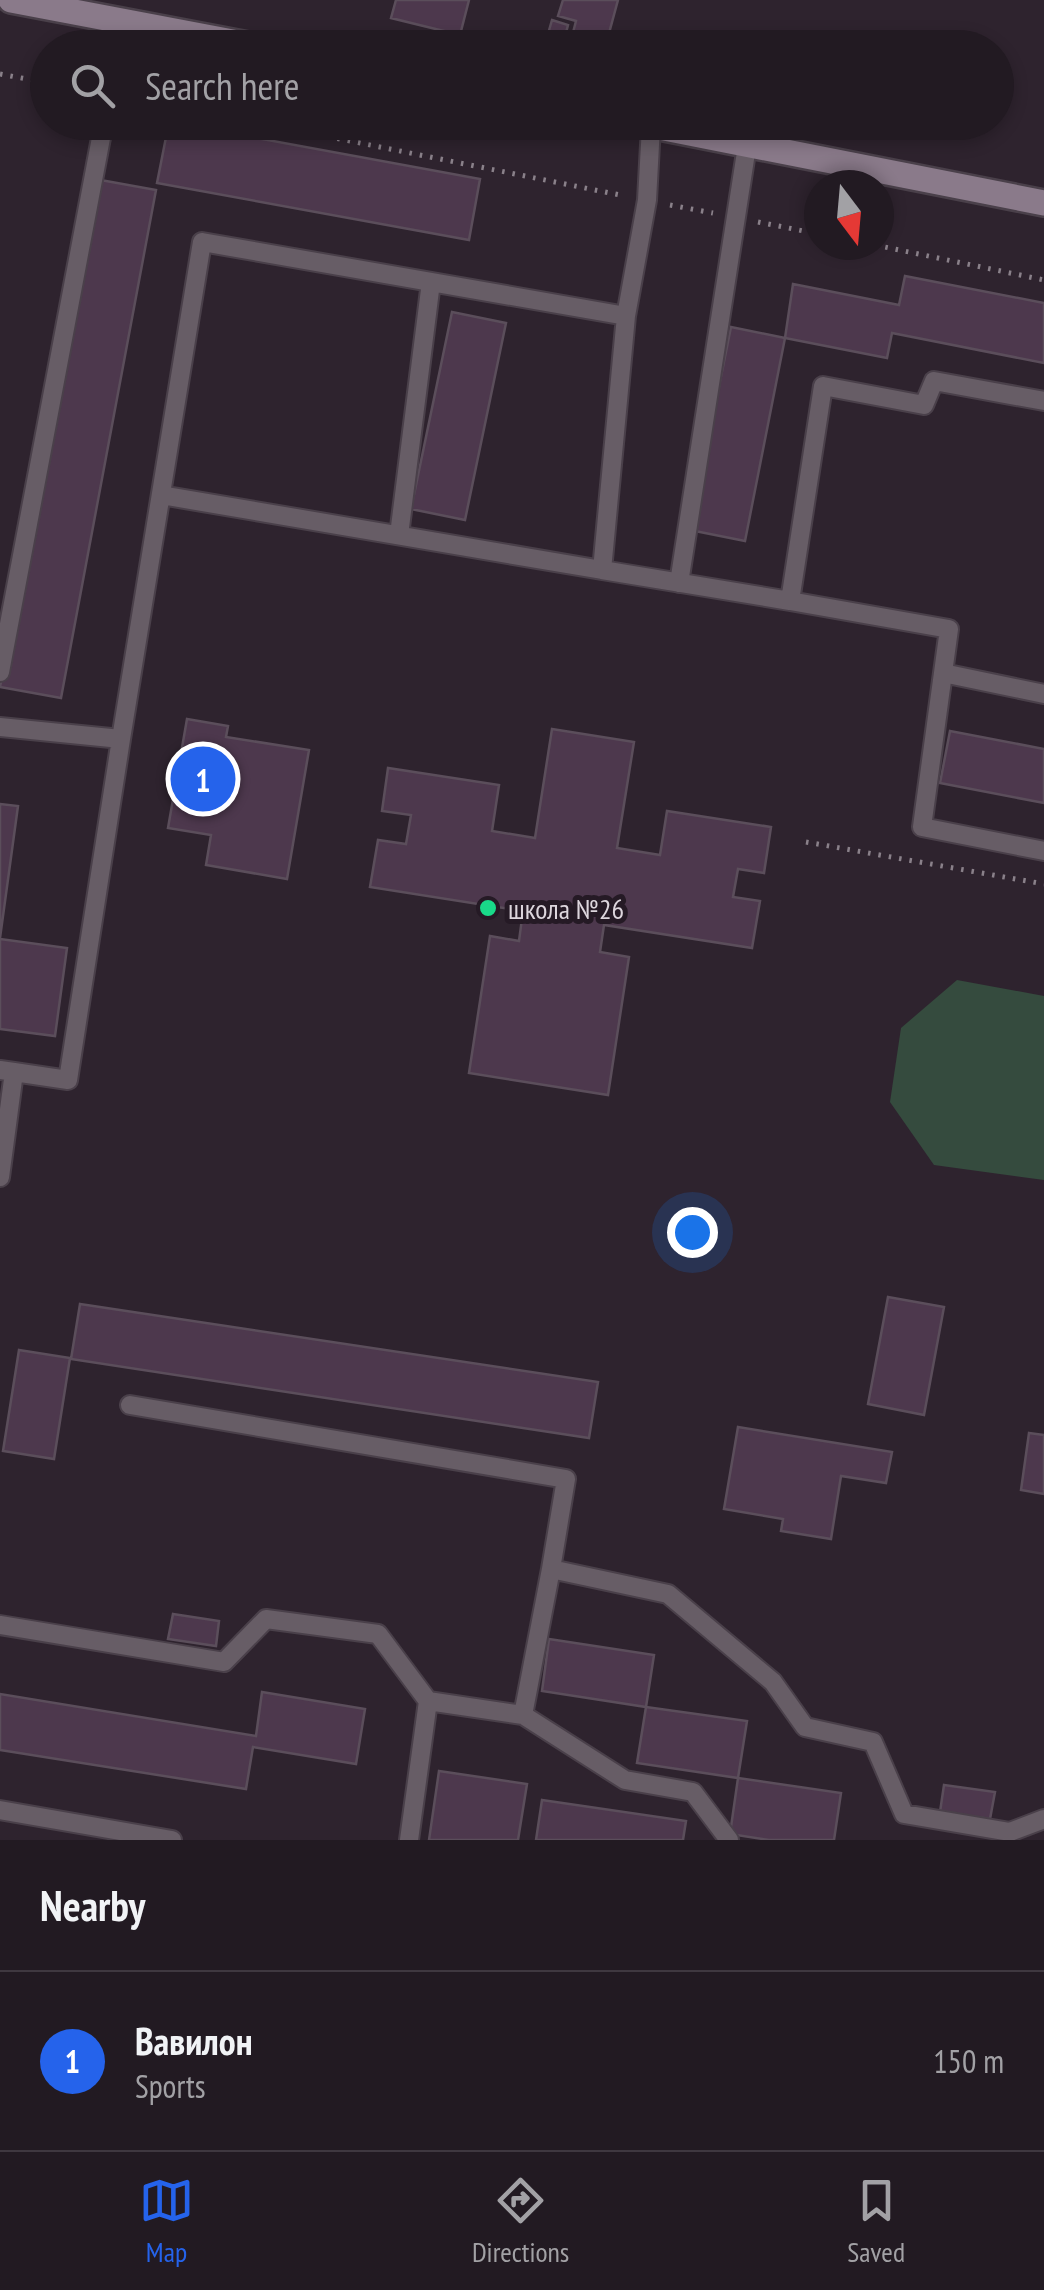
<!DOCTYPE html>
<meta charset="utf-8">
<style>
:root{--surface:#221a22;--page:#2a232a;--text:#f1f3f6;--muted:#a2a1a5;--line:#3f3840;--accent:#2563eb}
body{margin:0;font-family:"PT Sans Narrow",sans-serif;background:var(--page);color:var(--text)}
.compass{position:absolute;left:804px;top:170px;width:90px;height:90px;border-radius:50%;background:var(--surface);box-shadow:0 5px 15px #0003;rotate:164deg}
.you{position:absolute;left:692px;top:1232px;width:35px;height:35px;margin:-25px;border:8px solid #fff;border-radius:50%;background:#1a73e8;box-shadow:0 0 0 15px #1a73e833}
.badge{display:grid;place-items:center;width:65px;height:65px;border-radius:50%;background:var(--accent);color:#fff;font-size:32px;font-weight:700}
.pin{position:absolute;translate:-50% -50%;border:5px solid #fff;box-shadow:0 2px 10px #0006}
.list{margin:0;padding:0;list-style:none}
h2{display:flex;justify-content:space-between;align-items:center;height:130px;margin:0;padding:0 40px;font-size:42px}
h2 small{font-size:32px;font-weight:400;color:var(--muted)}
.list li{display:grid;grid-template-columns:65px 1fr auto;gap:30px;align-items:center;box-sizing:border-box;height:180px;padding:0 40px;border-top:2px solid var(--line)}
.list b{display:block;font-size:38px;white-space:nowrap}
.list p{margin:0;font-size:32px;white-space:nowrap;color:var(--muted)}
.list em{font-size:32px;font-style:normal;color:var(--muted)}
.icon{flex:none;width:55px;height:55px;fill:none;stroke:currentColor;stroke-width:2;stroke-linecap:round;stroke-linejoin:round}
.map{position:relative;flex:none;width:1044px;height:1840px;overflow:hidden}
.search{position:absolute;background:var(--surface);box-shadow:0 5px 15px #0003;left:30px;right:30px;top:30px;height:110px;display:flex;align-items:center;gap:25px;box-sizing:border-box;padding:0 35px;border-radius:55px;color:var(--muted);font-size:38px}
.sheet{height:310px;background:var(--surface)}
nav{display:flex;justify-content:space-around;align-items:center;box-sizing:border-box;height:140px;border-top:2px solid var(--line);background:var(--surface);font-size:28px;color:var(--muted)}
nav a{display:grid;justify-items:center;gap:5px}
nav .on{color:var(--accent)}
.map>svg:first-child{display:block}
.green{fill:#354b3e}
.building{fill:#4d384d;stroke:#5b4e5b;stroke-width:2.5}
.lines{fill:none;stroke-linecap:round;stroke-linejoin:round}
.lane-casing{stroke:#4a404a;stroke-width:22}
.secondary-casing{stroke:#4a404a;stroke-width:30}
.path{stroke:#8a818a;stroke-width:5;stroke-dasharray:2.5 8;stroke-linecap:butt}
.lane{stroke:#675d66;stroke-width:18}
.secondary{stroke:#8a7a8a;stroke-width:25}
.poi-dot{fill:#19d989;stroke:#251a25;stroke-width:4}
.labels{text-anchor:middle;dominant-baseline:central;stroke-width:10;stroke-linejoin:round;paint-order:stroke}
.poi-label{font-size:28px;fill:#ddd6dd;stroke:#251a25;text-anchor:start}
</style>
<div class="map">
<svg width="1044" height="1840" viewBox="0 0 1044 1840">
<rect width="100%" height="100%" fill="#2e232e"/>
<!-- green -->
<path class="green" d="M957,980L1044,996V1180L934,1165L890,1102L901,1028Z"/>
<!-- building -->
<path class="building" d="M396,0H469L460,35L391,18Z
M563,0H618L605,48H569L576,21L558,16Z
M552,20L568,25L562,48H544Z
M169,122L480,179L469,240L157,183Z
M95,179L156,190L61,698L0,687Z
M905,276L1044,303V363L892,333L887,358L785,338L793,284L899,305Z
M452,312L506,323L465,520L411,509Z
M731,327L785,338L745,541L690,530Z
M187,719L228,726L226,737L309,750L287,879L206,865L211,835L168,828Z
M552,729L634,742L617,848L660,855L667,811L771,827L764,873L738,869L733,897L760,901L752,948L604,925L600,952L629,957L608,1095L469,1073L490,936L519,941L523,911L370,887L378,840L406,844L411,815L382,811L388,768L499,785L492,831L535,838Z
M950,731L1044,749V803L940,783Z
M0,804L18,806L0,938Z
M0,939L67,948L55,1036L0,1029Z
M888,1297L944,1307L924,1415L868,1404Z
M80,1304L598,1382L589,1438L71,1359Z
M19,1350L70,1358L54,1459L3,1451Z
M738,1427L892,1452L886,1483L841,1476L831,1539L781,1531L783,1519L724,1509Z
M1029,1433L1044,1435V1494L1021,1490Z
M173,1614L219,1621L216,1646L168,1639Z
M549,1639L654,1655L646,1707L542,1691Z
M262,1692L365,1709L356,1764L253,1747L246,1789L0,1750V1694L256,1736Z
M646,1707L747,1721L738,1778L637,1763Z
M439,1771L527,1784L518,1840H429Z
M738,1778L841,1793L834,1840H769L730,1834Z
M944,1785L995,1792L990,1819L940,1812Z
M542,1800L686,1821L683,1840H536Z"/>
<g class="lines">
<defs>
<path id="lane" d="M137,48L147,24
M161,495L602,570L626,316
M399,535L431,282
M602,570L790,601L823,386L924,405L934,381L1044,401
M679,583L747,146
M790,601L949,629L943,673
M0,672L104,122
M1044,694L943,673L922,827L1044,851
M0,727L121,739L68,1080L14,1072
M121,739L202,242L626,316L647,200L651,126
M0,1070L14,1072L0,1177
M130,1405L566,1479L551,1569
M0,1625L224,1662L266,1619L378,1634L428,1701
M523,1715L625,1780L693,1792L729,1840
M0,1810L172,1840
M409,1840L428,1701L523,1715L551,1569L668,1594L773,1682L805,1727L873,1742L904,1814L1010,1832L1044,1819"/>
<path id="secondary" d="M11,0L264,48
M634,122L1044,203"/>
</defs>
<!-- lane casing -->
<use href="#lane" class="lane-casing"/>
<!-- secondary casing -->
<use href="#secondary" class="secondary-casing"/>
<!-- path -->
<path class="path" d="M0,74L48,83
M255,122L625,196
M670,205L713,213
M758,222L819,234
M875,245L1044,280
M806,842L1044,884"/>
<!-- lane -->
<use href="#lane" class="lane"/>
<!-- secondary -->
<use href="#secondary" class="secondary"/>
</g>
<!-- markers -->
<circle class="poi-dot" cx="488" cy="908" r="10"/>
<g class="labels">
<!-- poi labels -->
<g class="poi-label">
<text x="508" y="908">школа №26</text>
</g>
</g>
</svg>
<svg class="compass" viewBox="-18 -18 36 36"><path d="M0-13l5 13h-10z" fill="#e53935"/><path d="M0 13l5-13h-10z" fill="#a2a1a5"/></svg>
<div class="you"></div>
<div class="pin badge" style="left:203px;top:779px">1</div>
<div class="search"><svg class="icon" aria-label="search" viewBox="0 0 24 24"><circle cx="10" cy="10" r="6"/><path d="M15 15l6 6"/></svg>Search here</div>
</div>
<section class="sheet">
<h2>Nearby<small></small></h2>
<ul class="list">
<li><span class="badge">1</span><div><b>Вавилон</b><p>Sports</p></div><em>150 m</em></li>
</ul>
</section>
<nav>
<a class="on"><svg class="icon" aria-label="map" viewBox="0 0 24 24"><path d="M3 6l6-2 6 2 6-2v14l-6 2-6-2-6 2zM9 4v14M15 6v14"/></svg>Map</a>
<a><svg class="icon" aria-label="directions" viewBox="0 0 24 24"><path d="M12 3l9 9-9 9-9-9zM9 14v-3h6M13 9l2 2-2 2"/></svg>Directions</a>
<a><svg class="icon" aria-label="saved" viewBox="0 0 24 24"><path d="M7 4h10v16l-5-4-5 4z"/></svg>Saved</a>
</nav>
